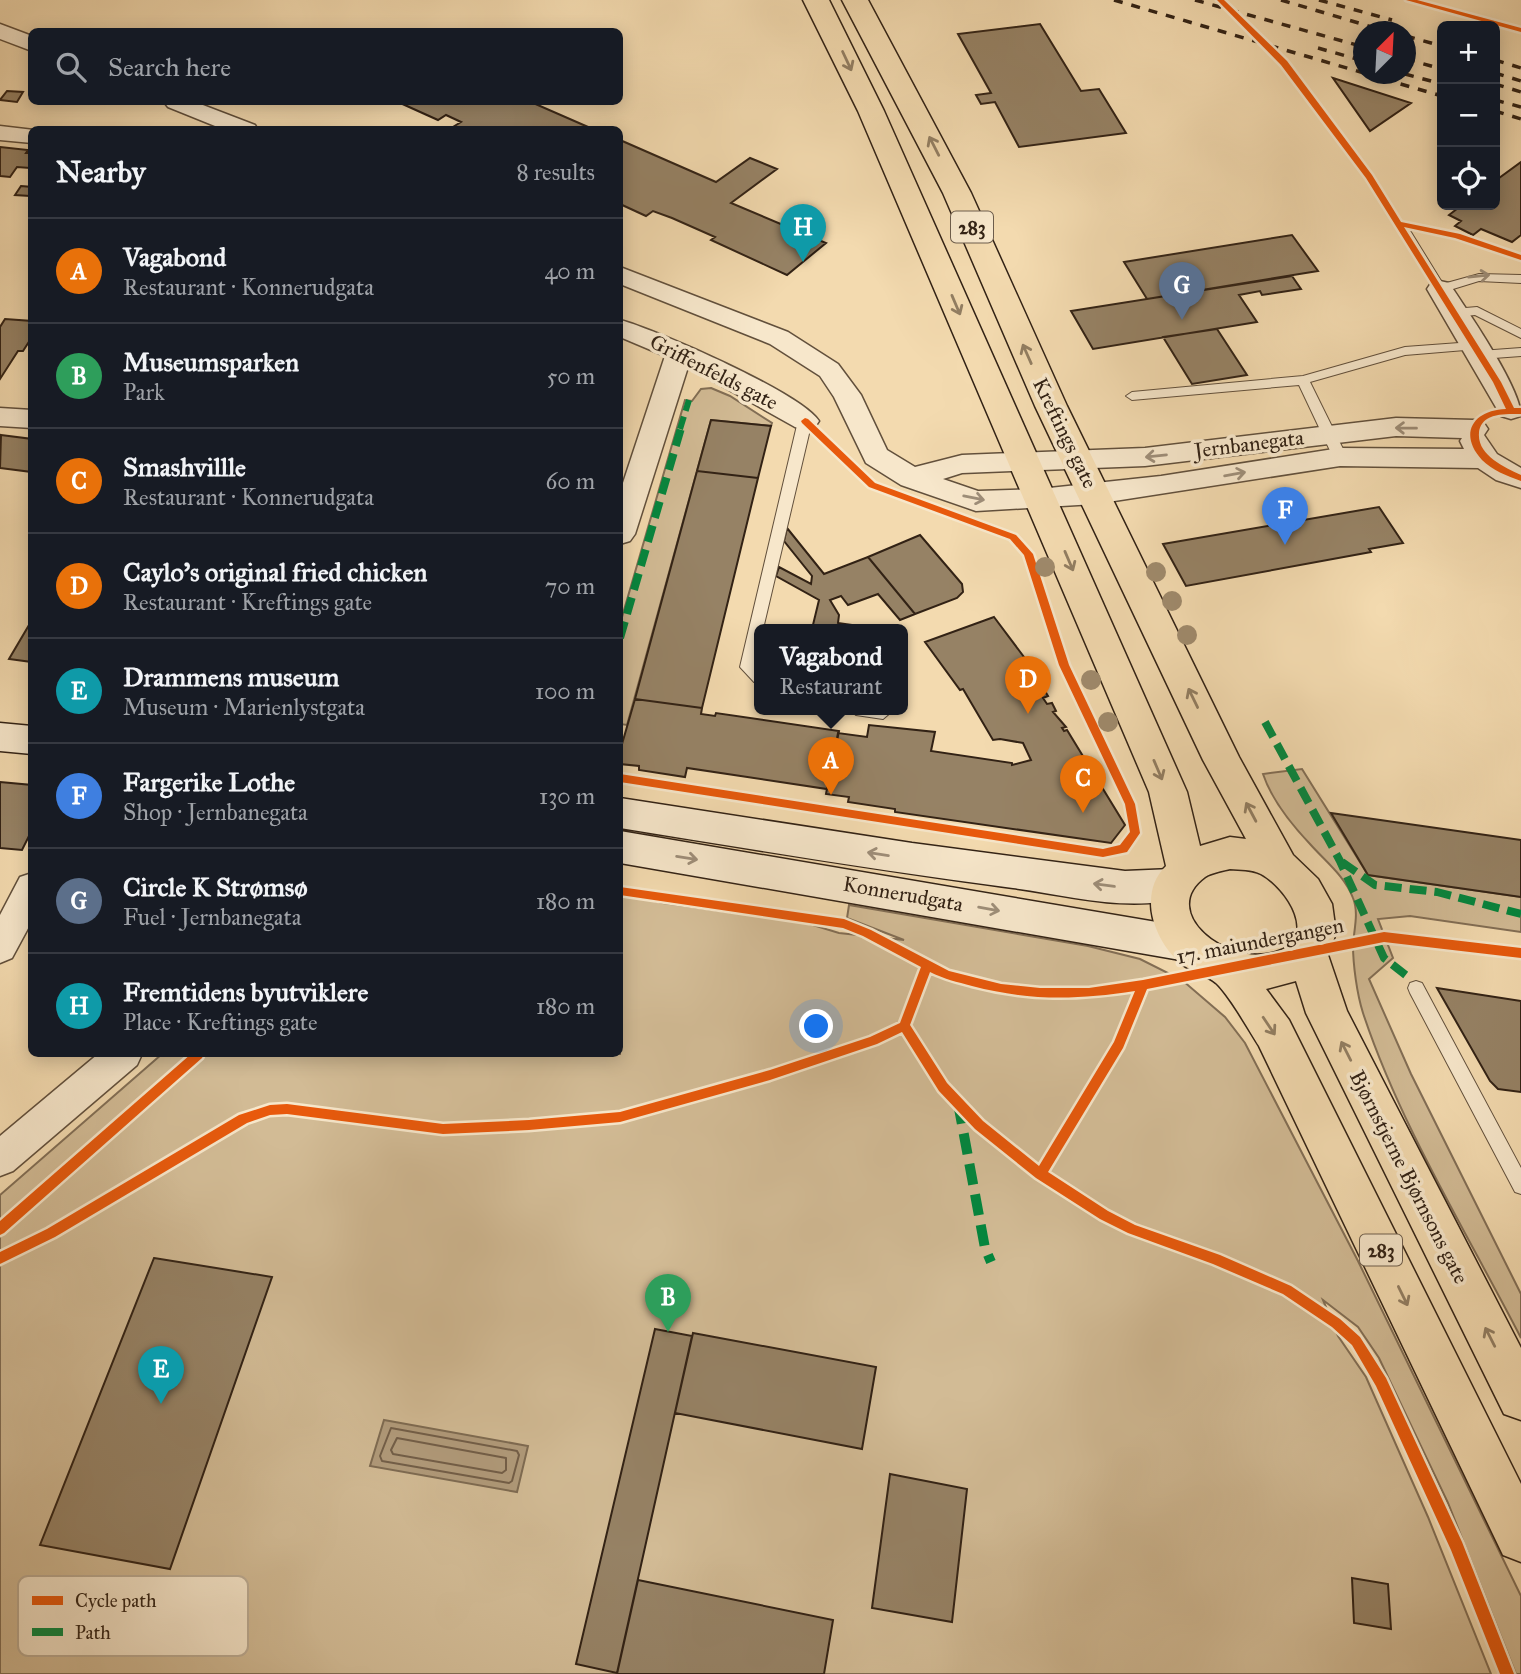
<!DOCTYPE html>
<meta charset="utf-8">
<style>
:root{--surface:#171b24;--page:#242831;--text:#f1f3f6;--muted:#9ea1a6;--line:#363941;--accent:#1a73e8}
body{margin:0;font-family:"IM FELL Great Primer",serif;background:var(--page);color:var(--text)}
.controls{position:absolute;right:21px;top:21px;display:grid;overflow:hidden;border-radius:10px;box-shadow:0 4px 18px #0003}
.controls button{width:63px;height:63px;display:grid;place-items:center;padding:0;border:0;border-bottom:2px solid var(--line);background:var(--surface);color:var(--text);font:35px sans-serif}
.compass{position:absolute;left:1353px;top:21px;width:63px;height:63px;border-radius:50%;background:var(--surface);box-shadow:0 4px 18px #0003;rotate:24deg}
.you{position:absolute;left:817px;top:1027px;width:24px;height:24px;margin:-18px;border:5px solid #fff;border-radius:50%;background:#1a73e8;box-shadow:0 0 0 10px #1a73e833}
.badge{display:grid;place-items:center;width:46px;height:46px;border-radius:50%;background:var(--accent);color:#fff;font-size:23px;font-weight:700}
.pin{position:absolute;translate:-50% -58px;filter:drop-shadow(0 2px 4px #0008)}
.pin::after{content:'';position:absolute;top:37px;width:24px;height:21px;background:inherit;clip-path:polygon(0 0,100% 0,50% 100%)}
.popup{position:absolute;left:754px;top:624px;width:154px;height:91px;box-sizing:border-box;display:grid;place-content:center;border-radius:10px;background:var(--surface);filter:drop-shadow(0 2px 5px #0005);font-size:23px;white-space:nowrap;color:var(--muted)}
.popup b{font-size:26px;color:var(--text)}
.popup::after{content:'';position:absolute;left:50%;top:100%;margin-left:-14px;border:14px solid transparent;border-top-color:var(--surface)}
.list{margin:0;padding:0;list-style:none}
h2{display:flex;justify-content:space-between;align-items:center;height:91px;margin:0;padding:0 28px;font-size:30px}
h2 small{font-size:23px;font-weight:400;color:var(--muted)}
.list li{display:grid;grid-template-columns:46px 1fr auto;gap:21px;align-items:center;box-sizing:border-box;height:105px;padding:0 28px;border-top:2px solid var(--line)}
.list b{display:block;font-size:26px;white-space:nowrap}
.list p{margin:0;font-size:23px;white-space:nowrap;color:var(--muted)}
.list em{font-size:23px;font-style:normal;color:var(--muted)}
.icon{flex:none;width:38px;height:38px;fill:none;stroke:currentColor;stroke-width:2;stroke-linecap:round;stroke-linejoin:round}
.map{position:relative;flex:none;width:1521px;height:1674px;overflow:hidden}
.search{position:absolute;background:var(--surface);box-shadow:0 4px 18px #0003;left:28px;top:28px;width:595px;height:77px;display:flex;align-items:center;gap:18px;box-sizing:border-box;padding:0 24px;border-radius:10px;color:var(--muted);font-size:26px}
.panel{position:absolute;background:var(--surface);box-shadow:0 4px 18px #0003;left:28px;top:126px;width:595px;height:931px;border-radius:10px}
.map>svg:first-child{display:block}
.green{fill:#d2bb95;stroke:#826e55;stroke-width:2}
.water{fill:#b19b7b;stroke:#7e6b52;stroke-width:2}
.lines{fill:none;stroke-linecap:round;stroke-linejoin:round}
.shore{stroke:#725e48;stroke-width:2}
.building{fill:#968265;stroke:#322215;stroke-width:2}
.service-casing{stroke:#62503c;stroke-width:2}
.minor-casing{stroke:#62503c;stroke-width:3}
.secondary-casing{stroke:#322215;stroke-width:3}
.primary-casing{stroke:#322215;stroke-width:3}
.service{fill:#f7e7cb;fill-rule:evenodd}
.minor{fill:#f7e7cb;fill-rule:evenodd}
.secondary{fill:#f7e7cb;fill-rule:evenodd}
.primary{fill:#f3daaf;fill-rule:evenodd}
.rail{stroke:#322215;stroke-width:3.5;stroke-dasharray:9 9;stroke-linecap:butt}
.quiet-far2{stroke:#00873e;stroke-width:6;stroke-dasharray:13 6;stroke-linecap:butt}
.quiet-far1{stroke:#00873e;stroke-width:8;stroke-dasharray:17 8;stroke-linecap:butt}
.quiet{stroke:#00873e;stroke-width:10;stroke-dasharray:21 10;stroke-linecap:butt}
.cycleway-casing{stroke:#f7e7cb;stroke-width:5}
.cycleway{fill:#e8590c;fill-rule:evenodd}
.tree{fill:#9f8a6c}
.oneway{stroke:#927e62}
.oneway2{stroke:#9e8e79}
.labels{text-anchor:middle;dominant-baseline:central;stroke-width:7;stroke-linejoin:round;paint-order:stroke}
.shield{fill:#f7e7cb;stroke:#6d5d4c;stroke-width:2}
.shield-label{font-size:19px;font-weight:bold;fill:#322215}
.street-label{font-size:21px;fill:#322215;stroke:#f7e7cb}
.key{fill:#f7e7cb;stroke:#bcac94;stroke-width:2}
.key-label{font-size:19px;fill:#322215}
</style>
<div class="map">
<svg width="1521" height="1674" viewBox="0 0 1521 1674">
<rect width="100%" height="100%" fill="#f3daaf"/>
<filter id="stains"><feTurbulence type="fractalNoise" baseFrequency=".00286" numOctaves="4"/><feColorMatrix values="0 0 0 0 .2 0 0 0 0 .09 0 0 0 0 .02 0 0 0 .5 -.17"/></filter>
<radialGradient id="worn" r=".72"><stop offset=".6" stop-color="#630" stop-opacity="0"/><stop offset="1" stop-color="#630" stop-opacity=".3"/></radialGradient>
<!-- green -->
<path class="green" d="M711,388L730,396L772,423L771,426L711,420L627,725L620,724V624L685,400L692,401L701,389Z
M1302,769L1368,875L1521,897V932L1410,916L1378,919L1393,958L1369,979L1411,1074L1521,1294V1338C1467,1233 1400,1125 1363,1013C1357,994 1353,965 1353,945C1354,929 1359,913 1353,898C1345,876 1325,861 1310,844C1291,824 1272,801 1263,774Z
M620,893L663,903L803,922L839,933L904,940L847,918L849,905L1088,946L1140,959L1182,980L1225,1017L1245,1043L1358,1261L1521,1596V1674H1516L1448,1503L1379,1358L1358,1327L1323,1300L1338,1336L1366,1377L1428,1517L1491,1674H0V1195L162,1054H620Z"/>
<!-- water -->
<path class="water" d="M384,1420L528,1446L517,1492L370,1466Z"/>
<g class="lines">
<!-- shore -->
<path class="shore" d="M391,1428L517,1451L519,1455L512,1481L509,1483L382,1461L380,1456Z
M397,1438L506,1458V1470L502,1473L393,1454L391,1450Z"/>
</g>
<!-- building -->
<path class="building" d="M1040,24L1081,91L1099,89L1126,133L1019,147L995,102L981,104L976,95L991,93L958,34Z
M1333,78L1411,103L1370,131Z
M7,91L23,92L17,102L0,100Z
M398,102H531L595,130H458L453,127L461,122L446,115L438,120Z
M620,140L716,182L750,158L777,169L731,203L826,243L787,275L711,240L715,237L672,218L653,211L646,216L620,204Z
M0,147L28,150L26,153H32V165L30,168L17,167L10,177L0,176Z
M1521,162V235L1512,242L1481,229L1473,235L1455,226L1461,221L1449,215L1462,205H1495V181Z
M21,186L32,187L30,196L15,195Z
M1292,235L1318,271L1147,299L1124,262Z
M1292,276L1301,289L1262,295L1260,291L1239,295L1257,322L1093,349L1071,311Z
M5,319L32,321V337L23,351H18L0,379V327Z
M1217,329L1247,375L1192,384L1163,337Z
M711,420L771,426L758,478L697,471Z
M1,435L32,439V472L0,468Z
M697,471L758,478L702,708L635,699Z
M1379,507L1403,543L1369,549L1371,552L1186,586L1163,544Z
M787,528L824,574L868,557L915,614L900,620L878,594L848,605L841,596L830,600L839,615L838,623L880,629H812L819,600L776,576L779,567L811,584L812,576L784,541Z
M920,535L962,584L963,592L957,598L915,614L868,557Z
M994,617L1033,669L1027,670L1029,675L1034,674L1039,681L1034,682L1039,689L1043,688L1048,696L1043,698L1047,704L1052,703L1056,711L1053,712L1066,727L1062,728L1064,731L1067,730L1125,825L1111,843L895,812V809L848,802L849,797L826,794L838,733L867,737L869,725L935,732L931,751L1012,763V765L1031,760L1023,743L1000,739L993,740L963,689L960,690L925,642Z
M32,620V662L9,659Z
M635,699L702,708L701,714L715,716L716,713L839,731L827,789L687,768L685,777L639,770V766L620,764V751Z
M0,782L32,785V830L22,850L0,848Z
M1331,813L1521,840V897L1368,875Z
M1437,988L1521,1001V1092L1498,1089L1490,1081Z
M154,1258L272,1277L170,1569L40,1545Z
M655,1329L692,1336L617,1673L576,1664Z
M693,1333L876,1367L862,1449L675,1413Z
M890,1474L967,1489L952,1622L872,1608Z
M1352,1578L1388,1584L1391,1629L1354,1623Z
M638,1580L833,1620L824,1674H617Z"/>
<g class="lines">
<defs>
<path id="service" d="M1400,220L1406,224L1443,284L1479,274L1521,275V283L1479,281L1440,293L1436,292L1394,224Z
M1477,307L1521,329V338L1475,315L1454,317L1448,313L1454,309Z
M1473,342L1479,346L1477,349L1405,355L1310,382L1347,457L1340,461L1333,457L1299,385L1132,400L1126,396L1132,392L1303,376L1405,347Z
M1521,348V356L1480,359L1474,355L1480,351Z
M805,417L812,421L763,629H759V646L755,665L759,670V683L754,682L740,667L798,421Z
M849,709H888L890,713L883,719L856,715Z
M1416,981L1422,983L1521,1168V1194L1515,1192L1410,993L1408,988L1410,983Z"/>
<path id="minor" d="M0,24L32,36V51L0,39Z
M164,102H195L255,125L258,130H225L168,107Z
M0,126L34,130H32V143L0,140Z
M620,267L788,332L838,364L861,395L887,450L915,467L962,455L1145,448L1396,418L1474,420L1484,423L1488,429L1484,435L1497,454L1521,468V488L1496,480L1478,468L1340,466L1095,504L976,511L901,485L866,463L834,397L820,376L770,344L620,284ZM1396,436L1462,438L1460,441L1464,449L1340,448L1161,476L1040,489L978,491L943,479L962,473L1145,466Z
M1440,281L1449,283C1467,310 1521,388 1521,416L1511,419L1501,416L1427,289L1431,283Z
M620,320C655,329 801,393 819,421L815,427L805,430L795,427L688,367L635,534L630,541L620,544V492L665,356L620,337Z
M0,408L32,410V428L0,426Z
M32,873V921L12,958L0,963V915L20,877Z
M98,1054H142L137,1065L13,1171L0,1176V1136Z"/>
<path id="secondary" d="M0,723L32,726V754L0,751Z
M620,798L912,843L1125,871L1172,869L1186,874L1192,885L1186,896C1133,914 1067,895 1013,888C881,871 751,849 620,828Z
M620,831L1186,927L1200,932L1206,944L1200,956L1186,961L620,863Z"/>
<path id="primary" d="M803,0H829L884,111L1187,792L1200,846L1230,837L1246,839L1203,760L1035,406L943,193L842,0H868L971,193L1067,406L1239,757L1293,855L1318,879L1332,904L1336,933L1328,955L1347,1011L1521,1348V1420L1504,1414L1306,1013L1296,981L1266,989L1289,1020L1521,1484V1562L1503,1555L1259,1046C1248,1029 1230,996 1216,983C1208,976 1193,972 1183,965C1154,943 1137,893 1166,866L1149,792L858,111ZM1230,869C1240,870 1252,869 1261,874C1287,888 1320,939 1276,952C1227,968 1157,912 1205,877C1211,873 1222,871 1230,869Z"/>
</defs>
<!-- service casing -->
<use href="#service" class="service-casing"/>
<!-- minor casing -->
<use href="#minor" class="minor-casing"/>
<!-- secondary casing -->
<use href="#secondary" class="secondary-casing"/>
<!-- primary casing -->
<use href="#primary" class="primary-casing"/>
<!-- service -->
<use href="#service" class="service"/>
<!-- minor -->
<use href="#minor" class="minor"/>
<!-- secondary -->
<use href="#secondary" class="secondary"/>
<!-- primary -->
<use href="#primary" class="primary"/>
<!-- rail -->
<path class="rail" d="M1114,0L1364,73
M1195,0L1364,47
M1281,0L1389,32
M1319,0L1392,20
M1406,36L1442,46
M1318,48L1364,61
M1406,59L1442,69
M1495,60L1521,68
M1495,73L1521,81
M1366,74L1442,96
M1405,74L1442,84
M1495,84L1521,92
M1495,100L1521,107
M1495,111L1521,119"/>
<!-- quiet-far2 -->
<path class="quiet-far2" d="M680,429L689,400"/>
<!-- quiet-far1 -->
<path class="quiet-far1" d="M620,638L681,428
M1265,722L1340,861L1384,958L1407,976
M1342,862L1375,885L1437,892L1521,914"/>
<!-- quiet -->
<path class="quiet" d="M958,1103L985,1248L991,1262"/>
<defs>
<path id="cycleway" d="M1217,0H1224L1287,61L1372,175L1401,222L1460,234L1521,255V260L1455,238L1404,227L1501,382L1514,408H1521V414C1510,414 1497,413 1487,419C1482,422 1479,428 1479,433C1477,455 1504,467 1521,475V481C1507,476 1492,470 1482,460C1458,434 1473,410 1506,409L1493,382L1366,178L1281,65Z
M1406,0H1417L1521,28V32Z
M805,418L808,419L875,483L1016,535L1033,554L1069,665L1135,804L1140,833L1127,852L1103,857L620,782V774L1103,849L1120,845L1130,832L1125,804L1059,665L1024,555L1010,539L869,487L802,423L801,421Z
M620,887L844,919L871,930L949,971L1001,984L1040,988H1089L1143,980L1384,932L1521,948V958L1384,942L1147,989L1123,1048L1048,1172L1108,1211L1135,1225L1220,1255L1291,1286L1340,1319L1360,1337L1386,1378L1462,1542L1514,1674H1500L1451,1550L1376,1386L1352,1345L1332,1327L1283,1294L1213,1264L1128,1233L1100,1219L1036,1178L975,1129L939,1091L902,1032L877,1044L770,1080L620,1122L529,1130L443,1134L287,1114L270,1115L247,1123L55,1237L0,1264V1252L47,1229L239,1115L270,1105L287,1104L443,1124L529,1120L620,1112L770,1070L870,1037L900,1023L921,967L863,936L843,928L620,895ZM930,972C944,979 957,982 972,986C1030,1001 1076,1000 1135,991L1114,1042L1039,1166L983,1121L947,1083L910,1025Z
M191,1054H204L202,1058L4,1233L0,1235V1221Z"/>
</defs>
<!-- cycleway casing -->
<use href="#cycleway" class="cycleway-casing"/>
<!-- cycleway -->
<use href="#cycleway" class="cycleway"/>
</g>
<!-- trees -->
<g class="tree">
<circle cx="1045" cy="567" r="10"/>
<circle cx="1156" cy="572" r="10"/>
<circle cx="1172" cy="601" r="10"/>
<circle cx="1187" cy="635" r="10"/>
<circle cx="1091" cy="680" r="10"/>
<circle cx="1108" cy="722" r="10"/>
</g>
<!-- one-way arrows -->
<defs><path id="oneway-shaft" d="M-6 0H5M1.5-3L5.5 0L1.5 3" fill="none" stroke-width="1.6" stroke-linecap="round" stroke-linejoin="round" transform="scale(1.75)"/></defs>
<g class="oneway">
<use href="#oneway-shaft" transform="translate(847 61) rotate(65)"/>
<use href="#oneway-shaft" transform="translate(934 146) rotate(-117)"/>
<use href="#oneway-shaft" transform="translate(956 305) rotate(67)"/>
<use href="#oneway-shaft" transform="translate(1027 354) rotate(-114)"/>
<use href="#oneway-shaft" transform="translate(1069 561) rotate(67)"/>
<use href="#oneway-shaft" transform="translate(1193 698) rotate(-116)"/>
<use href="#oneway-shaft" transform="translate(1158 770) rotate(67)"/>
<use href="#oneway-shaft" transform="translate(1251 812) rotate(-118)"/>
<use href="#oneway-shaft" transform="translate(1269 1026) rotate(56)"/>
<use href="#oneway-shaft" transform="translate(1346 1051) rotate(-117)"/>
<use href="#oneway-shaft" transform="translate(1403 1296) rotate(64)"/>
<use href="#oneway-shaft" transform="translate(1490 1337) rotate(-117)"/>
</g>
<g class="oneway2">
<use href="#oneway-shaft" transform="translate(1479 276) rotate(-6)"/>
<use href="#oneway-shaft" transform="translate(1406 428) rotate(-179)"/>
<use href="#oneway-shaft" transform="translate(1156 456) rotate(174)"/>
<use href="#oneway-shaft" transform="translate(1235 474) rotate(-10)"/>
<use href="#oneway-shaft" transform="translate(974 498) rotate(11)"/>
<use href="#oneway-shaft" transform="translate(878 854) rotate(-171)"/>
<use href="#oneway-shaft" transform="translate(687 858) rotate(9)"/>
<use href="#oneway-shaft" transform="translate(1104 885) rotate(-172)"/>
<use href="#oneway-shaft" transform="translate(989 909) rotate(10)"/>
</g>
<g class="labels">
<!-- shield labels -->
<g class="shield">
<rect x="951" y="211.5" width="42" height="31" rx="5"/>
<rect x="1360" y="1234.5" width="42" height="31" rx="5"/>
</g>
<g class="shield-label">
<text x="972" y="227">283</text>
<text x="1381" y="1250">283</text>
</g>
<!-- street labels -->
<g class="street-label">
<text transform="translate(714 372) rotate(27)">Griffenfelds gate</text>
<text transform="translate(1065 433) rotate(64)">Kreftings gate</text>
<text transform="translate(1249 444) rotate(-7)">Jernbanegata</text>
<text transform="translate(903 894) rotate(10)">Konnerudgata</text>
<text transform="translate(1260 941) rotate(-11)">17. maiundergangen</text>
<text transform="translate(1409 1177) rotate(63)">Bjørnstjerne Bjørnsons gate</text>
</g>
</g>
<!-- legend -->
<rect x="18" y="1576" width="230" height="80" rx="10" class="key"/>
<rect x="32" y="1596" width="31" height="9" fill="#e8590c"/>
<rect x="32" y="1628" width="31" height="8" fill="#00873e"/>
<g class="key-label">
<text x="75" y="1607">Cycle path</text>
<text x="75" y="1639">Path</text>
</g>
<rect width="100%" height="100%" filter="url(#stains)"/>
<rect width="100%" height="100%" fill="url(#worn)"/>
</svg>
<div class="controls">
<button>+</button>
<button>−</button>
<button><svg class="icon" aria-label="locate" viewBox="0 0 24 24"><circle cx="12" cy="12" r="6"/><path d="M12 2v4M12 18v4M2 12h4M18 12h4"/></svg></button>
</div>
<svg class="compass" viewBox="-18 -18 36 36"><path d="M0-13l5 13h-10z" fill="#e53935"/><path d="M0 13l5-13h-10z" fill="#9ea1a6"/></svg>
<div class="you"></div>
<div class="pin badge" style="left:831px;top:795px;background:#e8710a">A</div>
<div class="popup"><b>Vagabond</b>Restaurant</div>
<div class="pin badge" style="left:668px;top:1332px;background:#2e9e5b">B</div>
<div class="pin badge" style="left:1083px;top:813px;background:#e8710a">C</div>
<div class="pin badge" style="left:1028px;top:714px;background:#e8710a">D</div>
<div class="pin badge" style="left:161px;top:1404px;background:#0f9aa8">E</div>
<div class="pin badge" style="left:1285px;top:545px;background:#3f7fe0">F</div>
<div class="pin badge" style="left:1182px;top:320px;background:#5c6f8a">G</div>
<div class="pin badge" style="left:803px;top:262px;background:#0f9aa8">H</div>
<div class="search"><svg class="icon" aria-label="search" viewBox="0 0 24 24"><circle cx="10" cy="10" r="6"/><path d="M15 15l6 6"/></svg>Search here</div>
<section class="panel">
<h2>Nearby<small>8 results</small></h2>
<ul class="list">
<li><span class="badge" style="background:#e8710a">A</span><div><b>Vagabond</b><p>Restaurant · Konnerudgata</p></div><em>40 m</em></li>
<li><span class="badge" style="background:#2e9e5b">B</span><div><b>Museumsparken</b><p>Park</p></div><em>50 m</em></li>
<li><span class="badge" style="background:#e8710a">C</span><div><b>Smashvillle</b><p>Restaurant · Konnerudgata</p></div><em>60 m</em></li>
<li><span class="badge" style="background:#e8710a">D</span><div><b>Caylo's original fried chicken</b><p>Restaurant · Kreftings gate</p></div><em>70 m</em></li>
<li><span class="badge" style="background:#0f9aa8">E</span><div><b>Drammens museum</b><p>Museum · Marienlystgata</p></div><em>100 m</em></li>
<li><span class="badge" style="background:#3f7fe0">F</span><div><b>Fargerike Lothe</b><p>Shop · Jernbanegata</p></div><em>130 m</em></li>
<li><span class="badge" style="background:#5c6f8a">G</span><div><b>Circle K Strømsø</b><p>Fuel · Jernbanegata</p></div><em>180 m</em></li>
<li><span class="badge" style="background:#0f9aa8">H</span><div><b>Fremtidens byutviklere</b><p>Place · Kreftings gate</p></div><em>180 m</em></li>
</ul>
</section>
</div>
